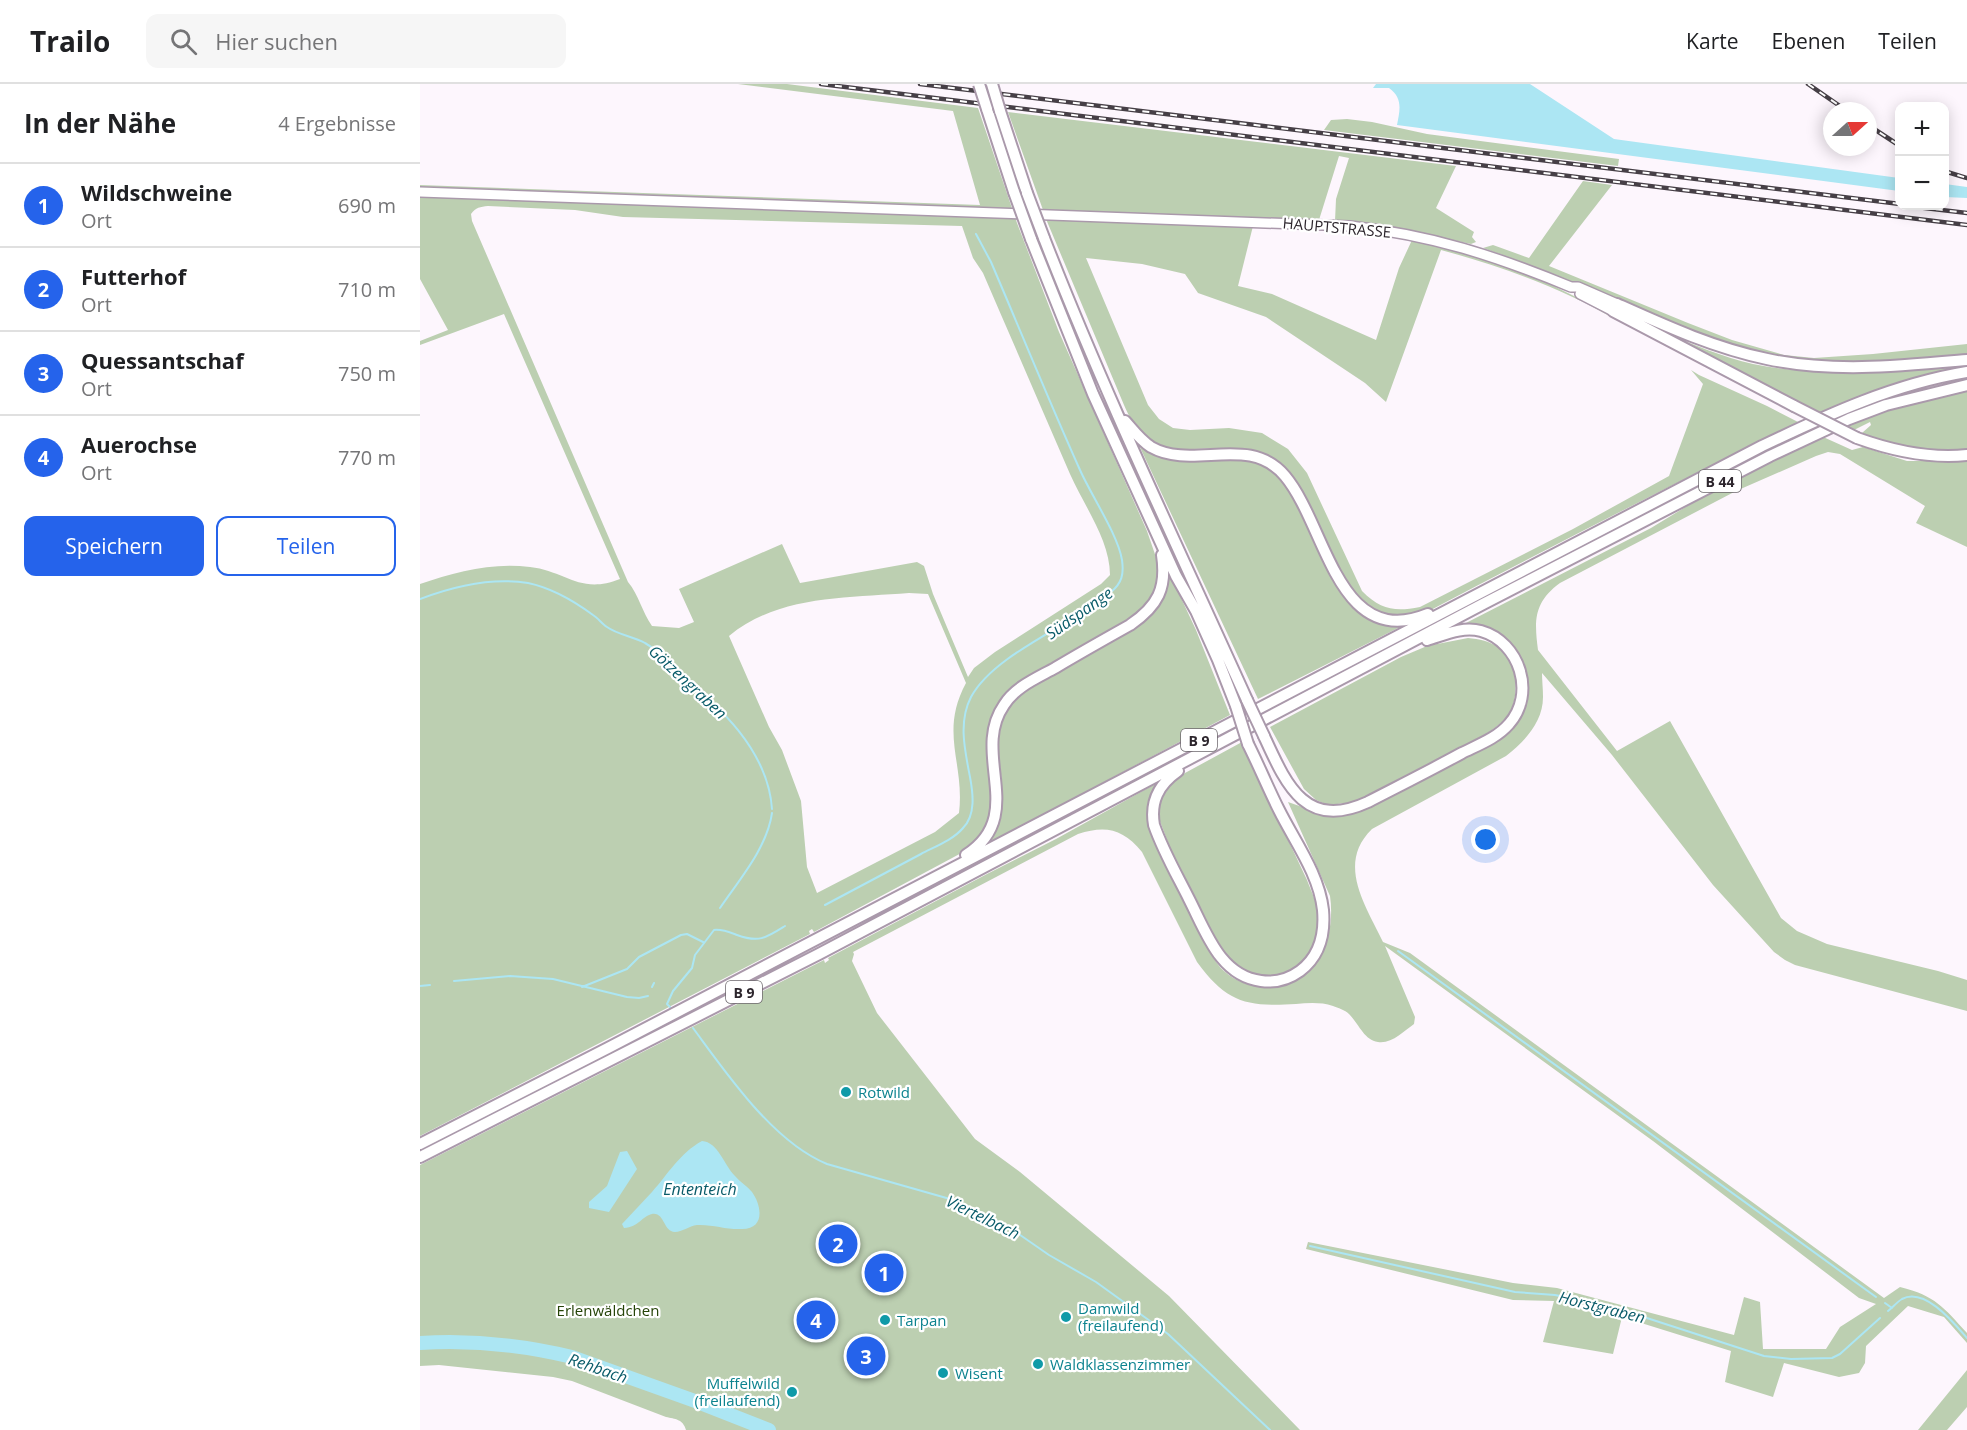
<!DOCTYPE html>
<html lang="de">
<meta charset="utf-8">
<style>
:root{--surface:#fff;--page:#f6f6f6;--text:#202124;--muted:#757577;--line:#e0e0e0;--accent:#2563eb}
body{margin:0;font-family:"Open Sans",sans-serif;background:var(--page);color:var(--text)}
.controls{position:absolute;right:18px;top:18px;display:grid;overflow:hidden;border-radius:12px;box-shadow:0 3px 15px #0003}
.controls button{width:54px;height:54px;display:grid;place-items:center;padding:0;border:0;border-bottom:2px solid var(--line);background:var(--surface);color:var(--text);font:30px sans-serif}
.compass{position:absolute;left:1403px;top:18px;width:54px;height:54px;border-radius:50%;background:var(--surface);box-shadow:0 3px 15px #0003;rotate:69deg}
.you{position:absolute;left:1066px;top:756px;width:21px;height:21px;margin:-15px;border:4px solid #fff;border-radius:50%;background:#1a73e8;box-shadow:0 0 0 9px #1a73e833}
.badge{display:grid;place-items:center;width:39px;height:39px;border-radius:50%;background:var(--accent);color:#fff;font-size:20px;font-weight:700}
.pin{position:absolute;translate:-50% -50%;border:3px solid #fff;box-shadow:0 2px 6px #0006}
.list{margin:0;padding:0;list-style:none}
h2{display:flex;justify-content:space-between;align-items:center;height:78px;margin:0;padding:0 24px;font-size:26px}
h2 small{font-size:20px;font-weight:400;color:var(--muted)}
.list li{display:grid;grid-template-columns:39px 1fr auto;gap:18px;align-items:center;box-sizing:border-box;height:84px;padding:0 24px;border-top:2px solid var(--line)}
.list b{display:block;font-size:22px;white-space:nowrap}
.list p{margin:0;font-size:20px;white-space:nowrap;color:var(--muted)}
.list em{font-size:20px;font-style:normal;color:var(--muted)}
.actions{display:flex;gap:12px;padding:18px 24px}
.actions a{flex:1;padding:14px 0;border:2px solid var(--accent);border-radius:12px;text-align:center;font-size:21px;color:var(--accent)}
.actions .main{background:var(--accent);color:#fff}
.icon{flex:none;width:33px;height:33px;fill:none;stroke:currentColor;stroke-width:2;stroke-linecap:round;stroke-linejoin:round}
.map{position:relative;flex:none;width:1547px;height:1346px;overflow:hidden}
header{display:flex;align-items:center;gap:36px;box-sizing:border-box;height:84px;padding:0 30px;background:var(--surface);border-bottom:2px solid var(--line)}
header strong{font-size:28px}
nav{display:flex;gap:33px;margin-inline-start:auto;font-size:21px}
.search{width:420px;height:54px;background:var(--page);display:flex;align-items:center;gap:15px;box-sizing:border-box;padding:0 21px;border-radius:12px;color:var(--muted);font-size:22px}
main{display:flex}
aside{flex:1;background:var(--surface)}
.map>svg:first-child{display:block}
.green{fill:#bccfb1;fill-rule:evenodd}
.water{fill:#ace6f3}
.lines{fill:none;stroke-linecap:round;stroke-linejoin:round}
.stream{stroke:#ace6f3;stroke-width:2}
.river{stroke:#ace6f3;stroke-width:14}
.major-casing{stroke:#aa99ab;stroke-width:12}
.highway-casing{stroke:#aa99ab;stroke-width:14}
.major{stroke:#fff;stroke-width:9}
.highway{stroke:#fff;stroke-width:10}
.rail-casing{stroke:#463f46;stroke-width:4.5}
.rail{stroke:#fff;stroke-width:2;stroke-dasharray:7;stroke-linecap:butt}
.highway-bridge-casing{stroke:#aa99ab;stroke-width:14;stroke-linecap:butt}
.highway-bridge{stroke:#fff;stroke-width:10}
.culture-dot{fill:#0f9aa8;stroke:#fff;stroke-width:2}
.labels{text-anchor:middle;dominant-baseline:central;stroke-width:4.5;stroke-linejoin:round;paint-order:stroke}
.shield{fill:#fff;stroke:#6c676c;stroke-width:1.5}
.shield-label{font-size:14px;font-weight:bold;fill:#2d262d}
.street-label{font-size:15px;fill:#2d262d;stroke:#fff}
.culture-label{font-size:15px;fill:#0d838f;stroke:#fff;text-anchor:start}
.park-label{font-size:15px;fill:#264408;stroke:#fff}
.water-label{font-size:16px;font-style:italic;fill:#095b69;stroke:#fff}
</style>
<header>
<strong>Trailo</strong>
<div class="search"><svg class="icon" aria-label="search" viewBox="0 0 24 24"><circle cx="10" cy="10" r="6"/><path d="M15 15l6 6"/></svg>Hier suchen</div>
<nav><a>Karte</a><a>Ebenen</a><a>Teilen</a></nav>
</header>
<main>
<aside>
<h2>In der Nähe<small>4 Ergebnisse</small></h2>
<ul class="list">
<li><span class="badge">1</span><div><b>Wildschweine</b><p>Ort</p></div><em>690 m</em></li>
<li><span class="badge">2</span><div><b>Futterhof</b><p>Ort</p></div><em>710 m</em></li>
<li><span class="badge">3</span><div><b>Quessantschaf</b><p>Ort</p></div><em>750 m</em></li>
<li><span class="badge">4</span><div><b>Auerochse</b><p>Ort</p></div><em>770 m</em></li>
</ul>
<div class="actions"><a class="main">Speichern</a><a>Teilen</a></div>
</aside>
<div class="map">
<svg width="1547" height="1346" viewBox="0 0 1547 1346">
<rect width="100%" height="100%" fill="#fdf6fd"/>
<!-- green -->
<path class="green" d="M318,0H367L558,24L597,139L639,248L727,447L738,479V497L732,515L722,527L683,552L599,598L576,623L568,647L572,714L570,736L561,752L547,766L394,848L392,845L389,847L390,850L0,1052V500C35,488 72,478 110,483C146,487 160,511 200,495L84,230L0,261V257L28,246L0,195V101L560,121L533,27ZM68,122L155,126L203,133L542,142L553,174L563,189C592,256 621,323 650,390C664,422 690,456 690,491L681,500L575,568L554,584L548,593L513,510L504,482L497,478L380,499L362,460L259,505L274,538L259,544L232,542C222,528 219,511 208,498L52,137L51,130C56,123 60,123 68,122ZM489,509L508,510L546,599C519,649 545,679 539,729L515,748L397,809L387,783L381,717L362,666L349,643L309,552C358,511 428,514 489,509Z
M588,28L1036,82L1016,124L1054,148L1052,153L1056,158L1051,160L987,146L915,137L916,115L929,74L919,72L899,136L623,126Z
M927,35L952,38L1007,50L1199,75L1198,82L904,46L911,36Z
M1163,97L1192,101L1129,182L1268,239L1312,256L1364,271L1394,274L1453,270L1547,260V271L1470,277L1387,278L1311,263L1126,187L1063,164L1073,161L1109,174Z
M626,135L833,142L818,202L852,210L956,256L979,184L992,156L1030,164L1111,191L1199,234L1198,237C1145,205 1081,182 1021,166L966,318L945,299L846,233L778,209L765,190L722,180L666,174L728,321L739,335L753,344L770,346L809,344L842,349L868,365L887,389L942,507C961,526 975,528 1000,523L1153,445L1249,392L1283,300L1271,286L1279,291L1347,322L1378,338C1254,400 1130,463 1007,528C990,533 970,534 953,527C931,519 888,422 874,397C845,358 816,364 773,365C765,365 753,366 745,364C724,357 712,340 704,321Z
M1246,249C1274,261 1303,273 1333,280C1403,295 1475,284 1547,281V283C1496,295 1447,309 1398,329Z
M1547,305V368L1522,369L1453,357V353L1442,349L1451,341L1450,338L1434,346L1424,341L1472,324Z
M1401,352L1432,366L1443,363L1487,377H1547V463L1496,439L1505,422L1420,370L1408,368L1396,372L1316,407L1140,499C1114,518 1114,536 1118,566L1197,667L1250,637L1361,834L1377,847L1407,860L1518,887L1547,896V927L1375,881L1365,876L1354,868L1293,801L1192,671L1122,589C1122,596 1123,605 1123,613C1123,638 1105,657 1086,672L952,745C916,780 946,822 963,858L990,869L1464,1214L1480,1203C1516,1212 1523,1223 1547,1249V1259L1524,1233L1488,1222L1446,1262L1445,1279L1439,1289L1419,1293L1364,1279L1353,1313L1305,1298L1311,1267L1202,1233L1193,1270L1123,1258L1134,1217L1093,1216L886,1165L888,1158L1093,1199L1137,1204L1314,1251L1324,1213L1340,1218L1343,1265H1406L1420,1243L1456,1220L1439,1214L1233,1057L965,862L995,933L994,940C984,947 972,960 958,958C944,956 939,940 929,930C925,926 918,924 913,922C901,918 888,919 876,920C827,923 807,919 777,878L722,768C703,745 686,741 658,750L433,868L434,870L432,877L457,929L555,1055L600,1088L749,1212L880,1346H266C263,1335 255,1335 246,1333L152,1297L133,1293L19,1281L0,1282V1081L404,876L405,879L409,876L408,874L567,790L636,755L737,699L729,719L792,872C796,877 799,883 804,887C831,912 881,908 900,874C910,856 913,832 910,812L868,718L905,731H916L1079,653L1100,630L1102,579L1057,543L1042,541L1231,444L1282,413Z
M717,357L726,363C754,366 822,367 844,380C874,398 898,461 914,493C922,507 929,524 944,533C956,541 969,541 984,541L838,615Z
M747,484L776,546L810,631L566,761C570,750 578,738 580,727C591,677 553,644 609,604L722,536Z
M1048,554C1059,555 1070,557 1079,564C1097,578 1100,609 1090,628C1084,638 1075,644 1066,650L935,718L908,721L896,716L884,705L850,643L981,573L1007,562Z
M822,658L887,796C892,809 899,823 899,837C901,879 858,906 821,887C813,882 807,874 801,867L752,769L738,732L741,716L751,700L765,689Z
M1547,1286V1323L1527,1346H1498Z"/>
<!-- water -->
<path class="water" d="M956,0H1110L1194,55L1479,94V107L977,41C980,26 983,14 969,4H953Z
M1525,100L1547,103V114L1525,113Z
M282,1057C298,1058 304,1081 315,1092C320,1098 327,1102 332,1108C342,1122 345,1145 322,1145C307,1146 292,1140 277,1141C269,1142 262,1148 255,1148C243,1148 245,1128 232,1130C222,1132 219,1143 204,1144L202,1140C212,1129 222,1119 232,1108C248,1090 260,1069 282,1057Z
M207,1067L217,1085L189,1128L169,1124V1118L187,1102L200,1068Z"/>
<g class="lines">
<!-- stream -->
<path class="stream" d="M0,515C34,502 71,493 108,499C132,504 154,517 173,531C178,534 182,540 187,543C198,551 213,552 225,559C236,565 246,577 256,586C299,622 348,666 352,725
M405,821C437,804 469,787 501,770C514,763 533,756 543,744C556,731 553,709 550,693C545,667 538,638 551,613C575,569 653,541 691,508C702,499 704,490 702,476C698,451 671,411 660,386C629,317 601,248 571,178L556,150
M300,824C319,796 347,764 352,729
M978,867L1456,1213
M34,897L90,892L133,895L207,913L219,914L228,912
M0,902L10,901
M162,903L207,885L219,873L261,851L267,850L283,858
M232,903L234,899
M250,923L247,920L253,907L272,884L275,871L294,846C302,845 309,848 317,851C339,859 346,854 365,842
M273,944C307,990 353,1058 407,1080L537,1117L590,1144L629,1171L676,1198L748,1250L850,1346
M890,1162L1095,1208L1135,1211L1196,1224L1344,1272L1371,1275L1412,1274L1420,1270L1460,1234
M1465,1219L1472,1224
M1468,1227C1473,1223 1477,1218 1482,1215C1505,1203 1534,1239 1547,1254
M271,1321L275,1317"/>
<!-- river -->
<path class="river" d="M0,1259C50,1256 103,1261 152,1273L275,1317L349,1346"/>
<defs>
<path id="major" d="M0,108L930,142C1012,151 1076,172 1151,203H1158L1197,220
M1160,210L1193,227"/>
<path id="highway" d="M567,25L594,108
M580,27L607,109
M624,154C685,311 758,463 827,616
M611,155L673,310L756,492L776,527L798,576L816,622
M1197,220C1246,242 1294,264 1347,275C1413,289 1480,282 1547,276
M1193,227L1374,322
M705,337C713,346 720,356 731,363C773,387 829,349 865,392C907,442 917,567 1008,530
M1437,354C1473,367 1509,375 1547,371
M844,652C866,700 885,747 948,718C979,702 1011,686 1042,669C1058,661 1077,654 1089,640C1116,610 1100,558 1061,547C1042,542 1024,551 1007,556
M758,687C738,701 730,718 734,741C743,767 757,791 769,815C786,848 800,892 841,897C855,899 869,895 880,887C900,872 905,849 903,826C899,790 875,758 859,726C848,704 839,682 828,660
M546,771C608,731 550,670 584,621C595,603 617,594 635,584C660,569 685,555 710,541C738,522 747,504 742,471
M0,1060L188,964L1342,362C1409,330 1474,300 1547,288
M0,1073L399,870L1063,520L1350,372L1429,335L1466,321L1547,301"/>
</defs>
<!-- major casing -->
<use href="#major" class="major-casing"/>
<!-- highway casing -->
<use href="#highway" class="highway-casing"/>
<!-- major -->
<use href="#major" class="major"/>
<!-- highway -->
<use href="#highway" class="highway"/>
<defs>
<path id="rail" d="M401,0L1547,141
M500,0L1480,120
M1388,0L1427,27
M1448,41L1480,62
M1524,87L1547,94
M1488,122L1547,129"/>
</defs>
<!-- rail casing -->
<use href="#rail" class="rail-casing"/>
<!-- rail -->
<use href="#rail" class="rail"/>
<defs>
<path id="highway-bridge" d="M559,0L567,25
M572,0L580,27
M594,108L611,155
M607,109L624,154
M1374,322L1437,354
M827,616L844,652
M816,622L828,660"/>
</defs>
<!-- highway-bridge casing -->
<use href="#highway-bridge" class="highway-bridge-casing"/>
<!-- highway-bridge -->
<use href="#highway-bridge" class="highway-bridge"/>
</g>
<!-- markers -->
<g class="culture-dot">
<circle cx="426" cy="1008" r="6"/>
<circle cx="646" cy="1233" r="6"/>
<circle cx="465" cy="1236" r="6"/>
<circle cx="618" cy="1280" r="6"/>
<circle cx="523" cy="1289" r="6"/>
<circle cx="372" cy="1308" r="6"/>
</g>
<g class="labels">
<!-- shield labels -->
<g class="shield">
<rect x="1279" y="386" width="42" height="22" rx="4.5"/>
<rect x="761" y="645" width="36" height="22" rx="4.5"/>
<rect x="306" y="897" width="36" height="22" rx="4.5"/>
</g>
<g class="shield-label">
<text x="1300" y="397">B 44</text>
<text x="779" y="656">B 9</text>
<text x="324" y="908">B 9</text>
</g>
<!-- street labels -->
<g class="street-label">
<text transform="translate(917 143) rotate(5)">HAUPTSTRASSE</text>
</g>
<!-- culture labels -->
<g class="culture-label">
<text x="438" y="1008">Rotwild</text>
<text x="658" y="1224">Damwild<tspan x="658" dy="17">(freilaufend)</tspan></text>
<text x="477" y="1236">Tarpan</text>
<text x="630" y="1280">Waldklassenzimmer</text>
<text x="535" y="1289">Wisent</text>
<text x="360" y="1299" text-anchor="end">Muffelwild<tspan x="360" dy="17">(freilaufend)</tspan></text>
</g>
<!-- park labels -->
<g class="park-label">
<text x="188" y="1226">Erlenwäldchen</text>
</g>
<!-- water labels -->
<g class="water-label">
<text transform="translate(659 529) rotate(-35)">Südspange</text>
<text transform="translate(268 598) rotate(43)">Götzengraben</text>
<text x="280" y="1105">Ententeich</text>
<text transform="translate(563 1133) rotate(26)">Viertelbach</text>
<text transform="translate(1182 1223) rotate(14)">Horstgraben</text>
<text transform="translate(178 1284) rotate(19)">Rehbach</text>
</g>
</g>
</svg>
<div class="controls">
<button>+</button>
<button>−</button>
</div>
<svg class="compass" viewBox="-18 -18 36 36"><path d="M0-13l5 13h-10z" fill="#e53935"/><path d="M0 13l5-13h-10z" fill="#757577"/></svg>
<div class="you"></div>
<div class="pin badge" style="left:464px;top:1189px">1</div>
<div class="pin badge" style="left:418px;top:1160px">2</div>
<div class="pin badge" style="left:446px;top:1272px">3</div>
<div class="pin badge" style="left:396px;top:1236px">4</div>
</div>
</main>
